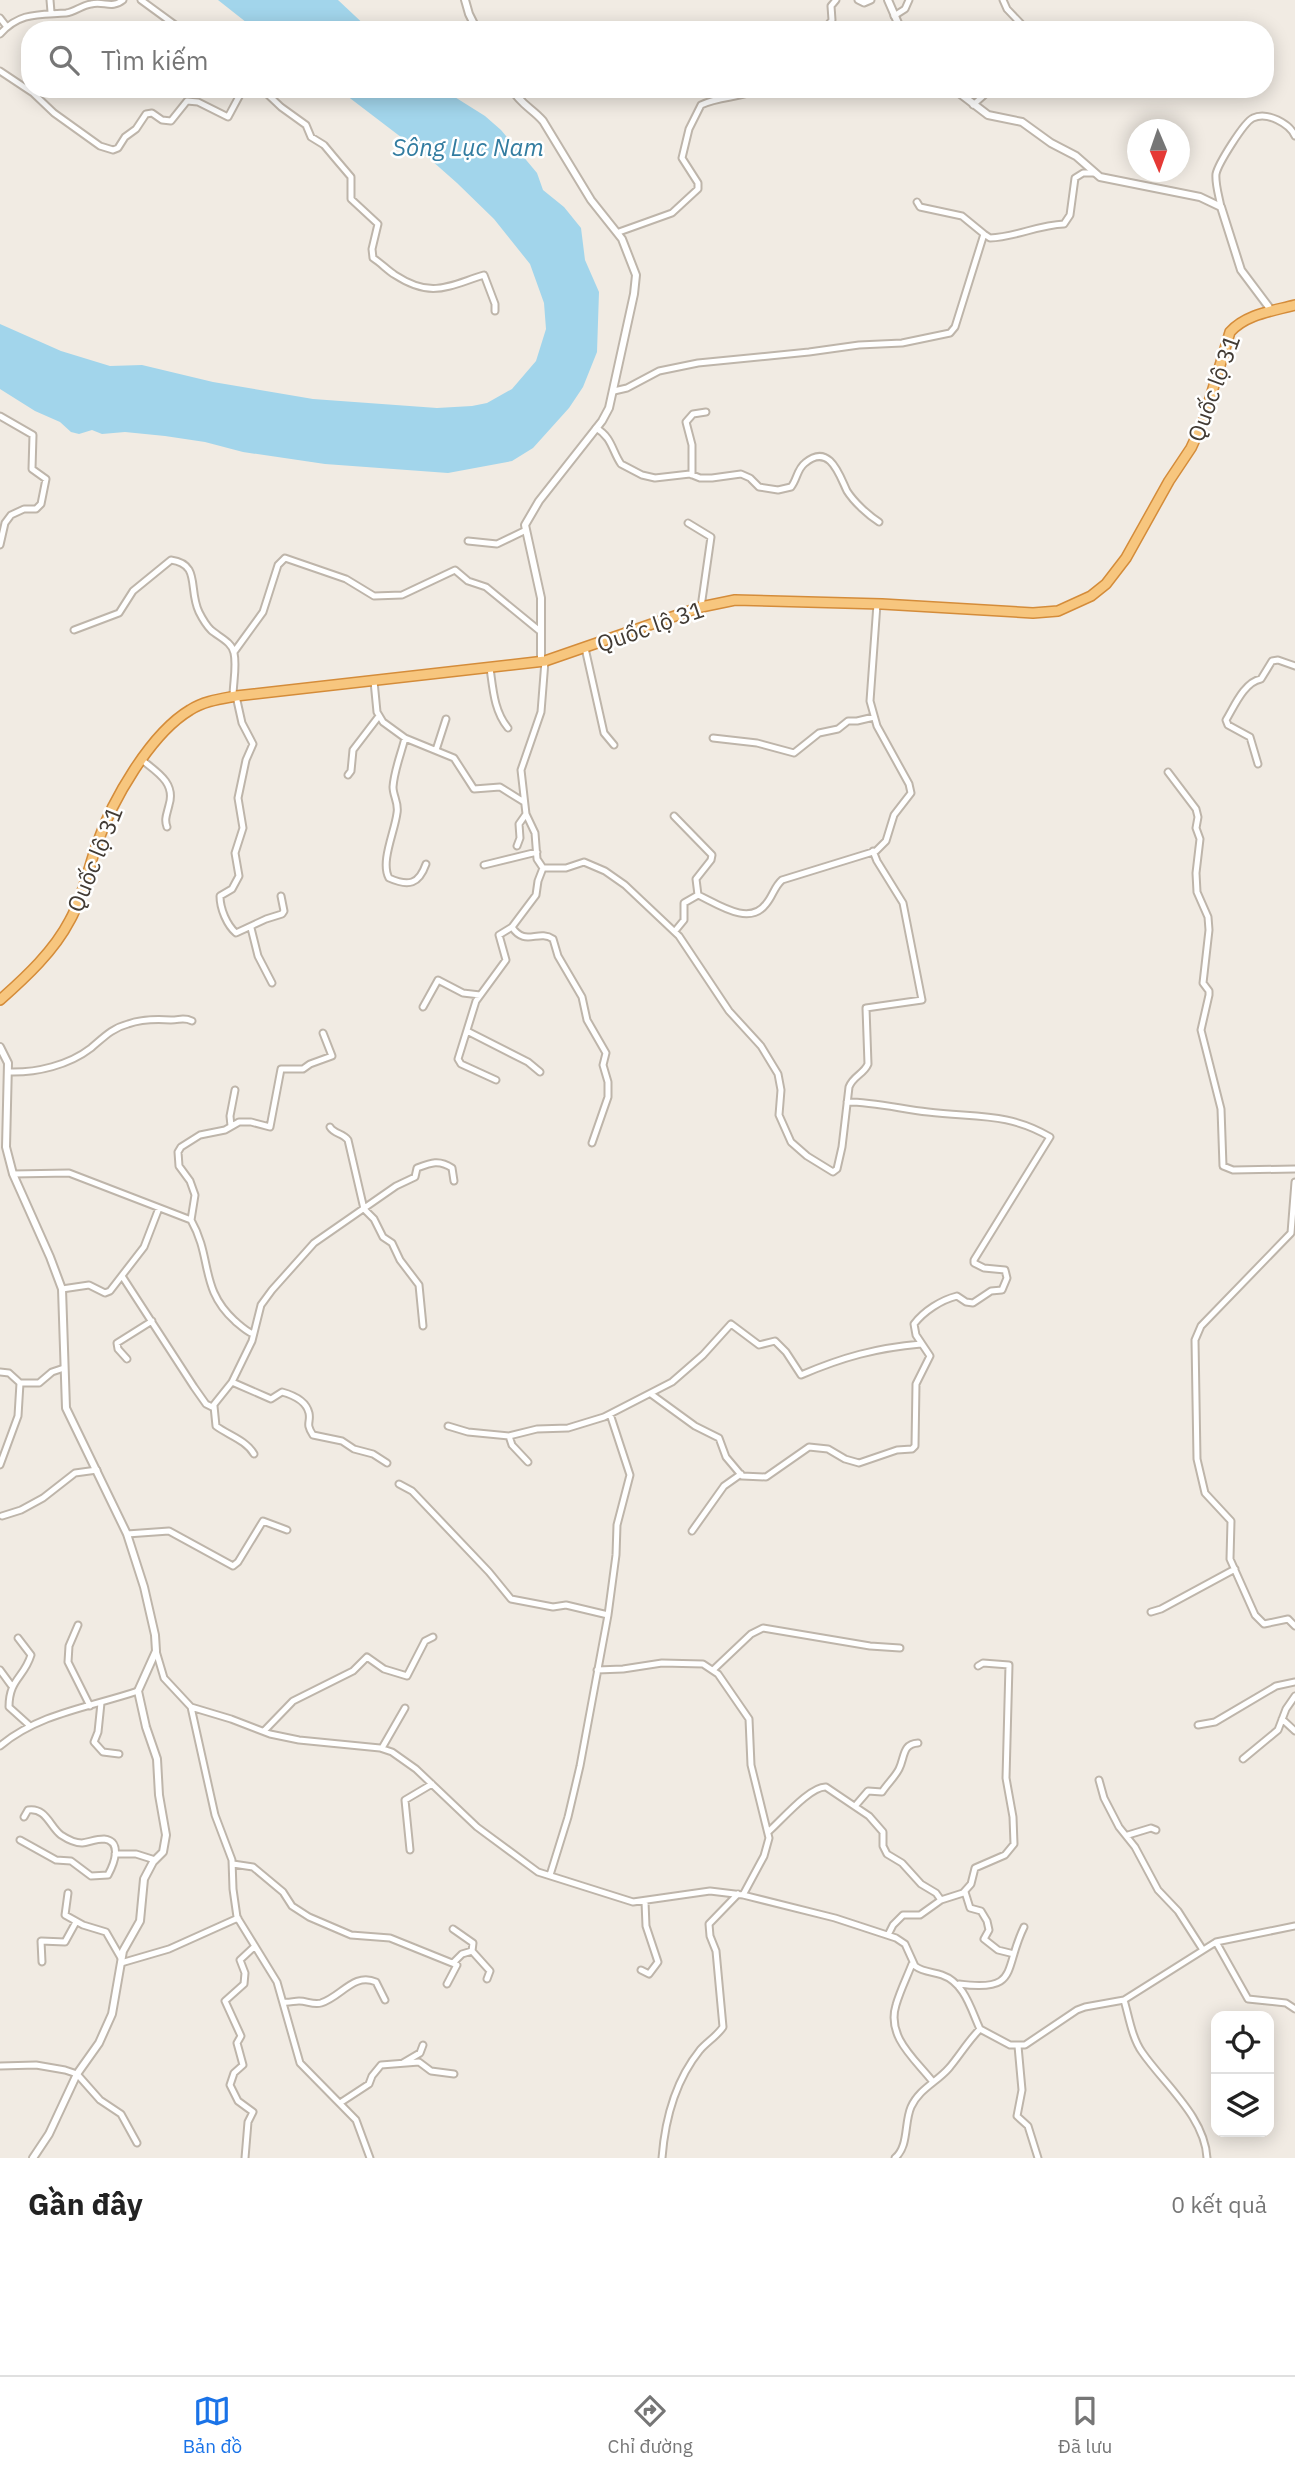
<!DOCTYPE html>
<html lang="vi">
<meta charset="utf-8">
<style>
:root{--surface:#fff;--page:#f6f6f6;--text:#222;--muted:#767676;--line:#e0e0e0;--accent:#1a73e8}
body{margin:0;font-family:"IBM Plex Sans",sans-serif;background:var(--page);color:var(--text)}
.controls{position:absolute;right:21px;bottom:21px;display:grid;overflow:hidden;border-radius:14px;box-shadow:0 4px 18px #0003}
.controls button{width:63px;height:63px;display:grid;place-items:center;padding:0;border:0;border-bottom:2px solid var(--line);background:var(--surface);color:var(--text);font:35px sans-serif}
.compass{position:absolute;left:1127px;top:119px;width:63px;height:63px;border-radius:50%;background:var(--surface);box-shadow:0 4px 18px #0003;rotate:178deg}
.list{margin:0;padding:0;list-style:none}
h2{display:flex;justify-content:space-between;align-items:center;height:91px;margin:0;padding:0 28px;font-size:30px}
h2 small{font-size:23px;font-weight:400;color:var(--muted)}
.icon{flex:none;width:38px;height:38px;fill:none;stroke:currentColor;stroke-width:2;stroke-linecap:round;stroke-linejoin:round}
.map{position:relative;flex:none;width:1295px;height:2158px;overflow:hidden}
.search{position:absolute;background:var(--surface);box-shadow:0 4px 18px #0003;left:21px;right:21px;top:21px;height:77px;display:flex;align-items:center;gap:18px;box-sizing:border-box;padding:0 24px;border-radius:28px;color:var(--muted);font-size:26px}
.sheet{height:217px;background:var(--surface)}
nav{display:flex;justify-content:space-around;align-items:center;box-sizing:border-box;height:98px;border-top:2px solid var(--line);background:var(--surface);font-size:19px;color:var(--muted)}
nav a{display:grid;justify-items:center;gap:4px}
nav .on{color:var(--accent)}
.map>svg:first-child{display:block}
.water{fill:#a2d5eb}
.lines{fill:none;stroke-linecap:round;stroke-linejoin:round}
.minor-casing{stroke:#beb5aa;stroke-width:9}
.tertiary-casing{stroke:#beb5aa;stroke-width:10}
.trunk-casing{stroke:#d48c3a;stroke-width:12}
.minor{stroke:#fff;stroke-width:5}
.tertiary{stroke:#fff;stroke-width:6}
.trunk{stroke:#f7c67e;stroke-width:9}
.labels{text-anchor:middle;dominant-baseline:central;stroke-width:5;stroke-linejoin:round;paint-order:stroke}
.street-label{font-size:23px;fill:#423b34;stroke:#fff}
.water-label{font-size:24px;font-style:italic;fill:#327ca0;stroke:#fff}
</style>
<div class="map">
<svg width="1295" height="2158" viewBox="0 0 1295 2158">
<rect width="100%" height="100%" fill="#f1ebe3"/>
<!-- water -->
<path class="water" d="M218,0H338L370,30H256Z
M338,89H442L485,116L501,130L537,173L543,190L564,207L581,228L585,260L599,292L597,352L583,387L569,408L533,448L512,461L448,473L325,464L243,452L205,442L165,436L125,432L102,434L92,430L79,434L71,432L60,422L35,411L0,389V324L61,351L110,366L142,365L213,382L313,399L437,408L472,406L487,403L512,389L536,361L546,329L544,303L530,264L494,219L457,183L431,160Z"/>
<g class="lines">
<defs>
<path id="minor" d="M50,0L51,12
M141,0L182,30
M858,0L864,3L871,0
M1003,0L1007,9L1027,30
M894,16L905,9L909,0
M0,18L7,27
M824,30L832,20L831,6L836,0
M0,34C20,12 38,15 66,13C75,12 82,5 91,4C104,1 112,9 123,0
M0,71L33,93L54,113L100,146L113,150L118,148L125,137L136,129L146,114L152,113L162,120L171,121L187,101L198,102L228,117L243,89
M262,89L281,107L306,125L311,137L324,145L334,157L351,177V199L378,224L372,249L373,258C381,263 387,270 395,275C432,299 448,286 484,275L495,304V311
M973,105L991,89
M917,202L920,207L962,216L984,234
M1221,207C1219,196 1215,184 1216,174C1218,164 1244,122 1253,118C1267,111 1290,124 1295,136
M619,232L672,213L698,189V183L682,158L689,129L701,105C719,96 741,98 760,89
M614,391L627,388L659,371L698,363L809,352L859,345L902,343L950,333L955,327L984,234L990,238C1016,237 1038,225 1064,224L1070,215L1075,178L1083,173H1094
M0,416L33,435L32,469L46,479L41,504L36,509H24L11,515L5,523L0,545
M596,428C612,437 612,451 621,464L642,475L655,478L690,474L700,478H712L741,474L750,478L759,487L778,490L791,487C797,480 797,469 805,463C830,442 840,477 847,491C854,502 868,515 879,522
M692,475V445L686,422L693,414L706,412
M688,523L711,537L701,607
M468,541L497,544L524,531
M74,630L119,613L133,591L171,560C201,564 188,589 199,612C202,618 206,625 211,630C219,637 232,642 234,653C237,666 233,683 233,697
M585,648L604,733L614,745
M234,652L263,612L278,565L285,558L346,579L374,596L402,595L455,570L468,581L486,587L541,632
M490,668C493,689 494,711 508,728
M374,681L377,712L383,722L405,738L454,758L474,789L500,787L524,802
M236,696L242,723L253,744L246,760L238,798L243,828L235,853L239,876L232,889L220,896C220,909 227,925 236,933L266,919L282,914L284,911L281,896
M405,738C401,754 394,771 393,787C393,796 399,803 397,813C395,831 380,862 389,878C409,887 419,884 426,864
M713,738L757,743L794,753L819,733L838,729L848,721H857L874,717
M436,750L446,719
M142,760C157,772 176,783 169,805C167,814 164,819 167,827
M1258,764L1250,737L1228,725L1226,720C1234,707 1244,682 1261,679L1272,661L1278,660L1295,666
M1168,772L1196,809L1198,817L1196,828L1200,839L1196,873L1197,892L1208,917L1209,930L1203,983L1209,991V995L1201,1030L1221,1109L1223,1166L1233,1170L1295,1169
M348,775L351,771L353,750L379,716
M674,816L712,855L711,860L696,879L698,895
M517,846L520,838L519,824L526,814
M484,865L537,852
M543,868H566L584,862L605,871L625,885L679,936L729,1011L761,1046L778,1074L781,1090L779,1115L791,1142L807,1156L833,1172L837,1169L842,1147L849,1087C853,1076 864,1074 868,1064L866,1008L922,1000L903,903L877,861L873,851
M543,868L538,881L536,895L512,927C525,947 538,929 553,939L558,956L582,997L587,1020L606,1053L603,1065L608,1082V1097L592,1143
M543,868L537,859L535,833L526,814L521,770L541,712L545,661
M251,928L258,956L272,983
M675,931L684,920V903L698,895C716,903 749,927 766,904C773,896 774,887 782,880L876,851L886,841L894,815L911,793L909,784L877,726L870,701L877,604
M423,1007L438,980L463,993L480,995
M467,1031L528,1062L540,1072
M8,1072C37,1073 69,1065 91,1048C103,1038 112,1028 128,1024C142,1019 157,1019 171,1020C180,1020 184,1017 192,1021
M496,1080L461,1064L458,1059L476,1001L506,960L499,935L512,927
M231,1126L230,1116L235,1090
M330,1127C334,1134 343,1133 348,1140L364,1209L374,1219L383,1237L392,1243L400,1260L419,1285L423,1326
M13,1174L69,1173L191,1220C213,1259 199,1288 235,1321C241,1326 246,1331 253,1334
M1295,1182L1291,1233L1201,1326L1195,1340L1197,1459L1205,1493L1231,1521L1230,1559L1255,1615L1264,1624L1288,1619L1295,1626
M191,1220L195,1195L190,1181L179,1166L178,1152L181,1147L200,1135L225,1130L239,1122H251L270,1127L281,1069H303L310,1064L332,1056L323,1033
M122,1276L194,1387L206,1404L212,1407L232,1382L252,1341L261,1305L272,1290L314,1243L396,1186L415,1177L417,1168C430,1163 439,1159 452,1168L454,1181
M62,1289L89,1285L105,1293L110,1291L144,1247L159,1208
M127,1359L118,1349L117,1343L152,1321
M0,1372L9,1373L20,1383H39L52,1372L64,1368
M232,1382L271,1399L282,1392C293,1395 306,1400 309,1413C311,1423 305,1423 313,1435L342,1441L354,1449L373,1454L387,1463
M651,1394L695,1426L719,1438L726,1457L742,1476L766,1477L809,1447L828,1449L845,1459L859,1463L897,1450L912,1449L915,1446L916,1384L930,1356L916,1335L914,1324C924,1311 941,1300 957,1296L966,1302L973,1303L991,1291L1002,1290L1007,1278L1005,1270L984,1268L974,1263V1260L1050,1137C1008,1112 974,1118 928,1112C901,1109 875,1102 847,1102
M214,1406L216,1426C228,1435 246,1440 254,1454
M448,1426L468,1432L509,1436L537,1429L568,1428L604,1417L672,1382L703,1355L731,1324L759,1345L775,1341L786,1352L801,1375C843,1357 876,1348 921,1344
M509,1436L512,1445L528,1462
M0,1465L18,1416L20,1383
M399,1484L412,1491L489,1572L511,1599L553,1607L566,1605L608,1615
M2,1516L21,1510L43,1498L75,1473L97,1470
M692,1531L724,1486L741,1474
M127,1534L169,1531L233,1566L238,1562L263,1521L287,1530
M1151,1612L1161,1609L1235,1569
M78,1625L69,1646L68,1662L90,1706
M18,1638L31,1655C24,1678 9,1679 9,1707L29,1725
M156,1651L164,1678L191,1707L231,1719L270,1734L299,1740L380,1748L392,1752L416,1769L477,1827L538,1872L633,1902L710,1891L743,1895L835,1918L896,1938L905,1944L915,1966C923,1972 933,1972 942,1975C965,1983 971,2010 980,2029L1010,2045H1025L1077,2010L1085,2007L1124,2000L1216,1942L1295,1926
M0,1670L11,1685
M597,1670L623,1669L662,1663L703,1664L718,1674L749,1719L751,1765L769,1838L764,1856L743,1895
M713,1670L751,1634L763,1628L870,1646L900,1648
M101,1703L98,1732L94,1742L103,1752L119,1754
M191,1707L215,1815L232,1860L233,1889L237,1917L277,1982L300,2063L356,2120L370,2158
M1282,1719L1295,1731
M1198,1725L1215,1722L1276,1686L1295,1682
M264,1731L293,1701L353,1671L367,1657L384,1669L407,1676L425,1641L433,1637
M0,1746C39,1713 91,1707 138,1691
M382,1748L405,1708
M1243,1759L1278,1730L1286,1709L1295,1696
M1099,1780L1104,1798L1119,1827L1135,1847L1158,1890L1178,1911L1203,1950
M856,1805L868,1791L882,1792C887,1784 895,1777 899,1769C905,1757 902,1744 918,1743
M768,1832C781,1821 810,1786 826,1787L869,1816L883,1832V1846L887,1854L902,1863L921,1884L936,1893L941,1900
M1128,1835L1151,1828L1156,1830
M20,1840L56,1860L71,1861L91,1876L108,1875C114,1864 123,1841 104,1839C96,1839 89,1842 82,1843C76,1843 67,1839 61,1835C50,1827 46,1807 28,1810L24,1817
M410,1850L405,1800L432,1784
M115,1854H136L155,1860
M233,1864L253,1867L283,1892L292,1906L309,1917L351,1935L390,1938L457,1965L447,1984
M550,1875L568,1817L580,1766L608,1615L616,1555L617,1525L630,1475L610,1414
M965,1892L970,1908L981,1911L987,1921L989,1930L984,1939L998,1950L1014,1954
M68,1893L65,1915L83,1925L106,1932L121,1958
M453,1929L473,1943L472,1951
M888,1935L893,1925L903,1915H920L941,1900L963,1893L971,1884L975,1868L1005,1855L1014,1844L1013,1817L1006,1778L1009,1665L983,1663L978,1666
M1216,1942L1248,1999L1286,2003L1295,2009
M42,1962L41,1941L65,1942L76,1922
M121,1963L169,1949L238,1918
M453,1963L462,1954L472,1951L490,1971L487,1979
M912,1964C907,1977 900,1991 896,2005C886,2037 916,2060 933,2082
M641,1970L649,1974L658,1962L646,1926L645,1902
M959,1987V1984C1020,1992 1003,1970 1024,1927
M1124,2000C1129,2017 1132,2038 1142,2052C1164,2084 1205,2117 1207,2158
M283,2002C288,2003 294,2001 299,2001C307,2001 313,2005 321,2003C341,1997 354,1972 376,1982L385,2000
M1018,2046L1022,2090L1017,2116L1028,2126L1038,2158
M403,2063L420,2053L423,2045
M0,2066L36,2065L65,2070L77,2074L100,2100L121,2114L137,2143
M340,2103L369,2084L372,2076L381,2065L419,2062L431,2071L454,2074
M245,2158L248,2122L253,2112L238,2101L230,2085L234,2073L243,2065L237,2043L241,2036L225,2001L244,1984L245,1973L240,1960L255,1946
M662,2158C665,2119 675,2081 700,2050C707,2042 717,2036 723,2027L716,1951L710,1936L709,1924L738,1894
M895,2158C909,2146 904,2123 911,2107C919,2089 937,2082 949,2068C960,2055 968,2041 980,2029"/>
<path id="tertiary" d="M465,0L469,14L477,30
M888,0L901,30
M512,89C520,104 533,109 543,121L591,200L622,239L636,275L634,294L609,408L602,421L539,501L525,525L541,598V661
M954,89L988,115L1022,122L1051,143L1076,156L1100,177L1200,197L1221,207L1241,270L1271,310
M0,1047L8,1063L6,1147L13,1174L50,1257L62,1289L66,1408L127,1534L144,1587L155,1635L156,1651L138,1691L146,1727L157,1759L159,1795L166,1835L163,1852L153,1862L144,1879L140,1921L123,1951L112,2014L99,2043L77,2074L49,2134L33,2158"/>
<path id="trunk" d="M0,1000C26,977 54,951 70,920C83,897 88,869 97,844C112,801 150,734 190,710C204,701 220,699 236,696L545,661L701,607L735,600L882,604L1033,613L1058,611L1091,596L1106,584L1126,558L1169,481L1191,448L1203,422L1230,332C1246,314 1273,311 1295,305"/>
</defs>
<!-- minor casing -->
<use href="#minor" class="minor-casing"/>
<!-- tertiary casing -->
<use href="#tertiary" class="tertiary-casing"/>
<!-- trunk casing -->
<use href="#trunk" class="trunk-casing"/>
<!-- minor -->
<use href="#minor" class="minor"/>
<!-- tertiary -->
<use href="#tertiary" class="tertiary"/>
<!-- trunk -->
<use href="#trunk" class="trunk"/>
</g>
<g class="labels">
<!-- street labels -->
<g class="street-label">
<text transform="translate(1213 388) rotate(-70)">Quốc lộ 31</text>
<text transform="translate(650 626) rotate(-19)">Quốc lộ 31</text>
<text transform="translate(94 859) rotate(-68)">Quốc lộ 31</text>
</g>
<!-- water labels -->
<g class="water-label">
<text x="468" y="147">Sông Lục Nam</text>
</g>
</g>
</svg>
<div class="controls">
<button><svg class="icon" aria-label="locate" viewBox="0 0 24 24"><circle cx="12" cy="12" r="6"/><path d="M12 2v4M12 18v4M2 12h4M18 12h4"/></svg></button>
<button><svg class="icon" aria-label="layers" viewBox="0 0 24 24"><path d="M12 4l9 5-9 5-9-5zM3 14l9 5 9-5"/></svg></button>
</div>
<svg class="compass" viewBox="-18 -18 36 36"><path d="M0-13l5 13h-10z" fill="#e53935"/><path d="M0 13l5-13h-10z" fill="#767676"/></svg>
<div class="search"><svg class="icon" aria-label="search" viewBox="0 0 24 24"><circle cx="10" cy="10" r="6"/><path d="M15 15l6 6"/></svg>Tìm kiếm</div>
</div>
<section class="sheet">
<h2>Gần đây<small>0 kết quả</small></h2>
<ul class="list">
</ul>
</section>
<nav>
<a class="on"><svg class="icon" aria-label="map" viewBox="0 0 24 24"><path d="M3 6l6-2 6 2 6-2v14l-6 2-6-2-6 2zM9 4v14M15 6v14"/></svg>Bản đồ</a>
<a><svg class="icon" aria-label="directions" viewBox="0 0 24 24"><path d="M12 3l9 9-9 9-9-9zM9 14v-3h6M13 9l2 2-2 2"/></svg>Chỉ đường</a>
<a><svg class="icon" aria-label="saved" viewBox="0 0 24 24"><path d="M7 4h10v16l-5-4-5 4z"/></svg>Đã lưu</a>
</nav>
